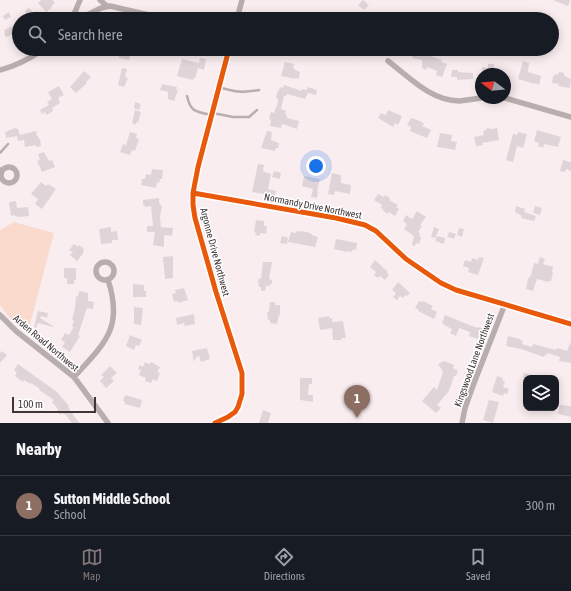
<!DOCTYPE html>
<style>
:root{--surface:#171b24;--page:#20242c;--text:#f1f3f6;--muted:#9ea1a6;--line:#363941;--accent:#807578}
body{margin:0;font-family:"Asap Condensed",sans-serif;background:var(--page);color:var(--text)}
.controls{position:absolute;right:12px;bottom:12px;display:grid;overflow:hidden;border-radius:8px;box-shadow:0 2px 10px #0003}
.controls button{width:36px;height:36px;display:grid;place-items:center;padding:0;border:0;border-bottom:1px solid var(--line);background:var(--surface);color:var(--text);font:20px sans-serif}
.compass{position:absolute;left:475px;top:68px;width:36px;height:36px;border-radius:50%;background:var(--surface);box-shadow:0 2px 10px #0003;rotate:286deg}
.scale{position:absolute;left:12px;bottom:10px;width:84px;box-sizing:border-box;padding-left:4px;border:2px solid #3e3537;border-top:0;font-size:11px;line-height:14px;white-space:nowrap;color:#3e3537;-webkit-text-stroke:3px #fff;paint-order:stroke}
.you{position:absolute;left:316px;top:166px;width:14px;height:14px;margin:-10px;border:3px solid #fff;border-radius:50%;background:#1a73e8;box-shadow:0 0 0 6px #1a73e833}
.badge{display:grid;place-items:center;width:26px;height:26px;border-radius:50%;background:var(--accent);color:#fff;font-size:13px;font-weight:700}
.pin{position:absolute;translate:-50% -33px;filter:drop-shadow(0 1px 2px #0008)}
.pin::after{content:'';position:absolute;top:21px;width:14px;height:12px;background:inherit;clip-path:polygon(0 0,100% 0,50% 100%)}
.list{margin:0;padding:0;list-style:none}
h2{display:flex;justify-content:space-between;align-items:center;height:52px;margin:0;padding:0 16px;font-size:17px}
h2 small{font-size:13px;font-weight:400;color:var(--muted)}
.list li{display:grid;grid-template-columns:26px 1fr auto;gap:12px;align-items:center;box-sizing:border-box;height:60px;padding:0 16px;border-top:1px solid var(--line)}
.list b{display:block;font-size:15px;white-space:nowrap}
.list p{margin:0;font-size:13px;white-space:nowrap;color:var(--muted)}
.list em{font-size:13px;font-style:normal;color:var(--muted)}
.icon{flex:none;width:22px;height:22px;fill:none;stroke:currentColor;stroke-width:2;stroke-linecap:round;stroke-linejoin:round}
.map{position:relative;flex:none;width:571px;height:423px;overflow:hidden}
.search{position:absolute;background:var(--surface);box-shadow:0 2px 10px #0003;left:12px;right:12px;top:12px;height:44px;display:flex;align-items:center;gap:10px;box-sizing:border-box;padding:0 14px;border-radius:22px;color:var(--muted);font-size:15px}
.sheet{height:112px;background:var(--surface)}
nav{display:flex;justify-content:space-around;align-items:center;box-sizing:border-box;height:56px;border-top:1px solid var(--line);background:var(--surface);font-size:11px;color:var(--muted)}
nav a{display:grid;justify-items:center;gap:2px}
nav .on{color:var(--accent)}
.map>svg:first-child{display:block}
.green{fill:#f9dacc}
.building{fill:#dfd5d9}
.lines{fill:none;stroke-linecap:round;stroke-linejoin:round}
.service{stroke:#b9aeae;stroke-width:2.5}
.minor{stroke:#b9aeae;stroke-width:5.5}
.cycleway-casing{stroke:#fff;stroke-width:8}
.cycleway{stroke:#e8590c;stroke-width:5}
.labels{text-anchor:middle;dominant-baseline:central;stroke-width:3;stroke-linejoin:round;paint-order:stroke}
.street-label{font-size:10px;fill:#3e3537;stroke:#fff}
</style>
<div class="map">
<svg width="571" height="423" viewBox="0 0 571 423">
<rect width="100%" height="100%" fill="#faedf0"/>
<!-- green -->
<path class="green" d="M14,222L54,233L28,332L12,321L0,305V230Z"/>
<!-- building -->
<path class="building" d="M41,0H52L55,2L50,9L46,12L38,3Z
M363,0L369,5L364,10L358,5Z
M553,0H570L568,6Z
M28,8L30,9L39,19H24L28,16L25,11Z
M9,12L11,17L5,20L3,16Z
M13,26L14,27L16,26L18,31L15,32V33L7,37L5,36L4,30Z
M354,49H374L370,55L363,49L357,57L352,52Z
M415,49H420L419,52L442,60L441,62L447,64L442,77L436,75L437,71L427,67L426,70L422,68V60L412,58Z
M117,51L131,53L129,60L119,58V56H116Z
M200,58L206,59L204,70L198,68L195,78H193V80L177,76L182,59L199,63Z
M523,61L529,63L528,72L541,76L539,85L535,83V84L518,79Z
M285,62L294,64L293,68L295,69V70L300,72L299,79L295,78V79L281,76Z
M488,64H494V69L498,68L501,70L500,74H482V67L488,68Z
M122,68L127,69L125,77L128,78L124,87L118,85Z
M452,70H458V72L473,73V79L457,80V77H451Z
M84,71L91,77L86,82L87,83L76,93L70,87Z
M559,72L564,73V76L571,79L570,88L558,86L559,84L552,83L553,76H554L555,74L558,75Z
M162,84L177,87L176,90H178L174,101L168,99V92L160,90Z
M284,85L302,91V89L307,90L308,87L317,90L316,95L308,93L305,99L287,94L286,96H284L281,109L286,111L285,114L287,115V118L299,121L297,129L282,124L281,128L270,126L271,120L269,119L271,112L274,113L278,102V99L276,98L277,93L280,87L283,88Z
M59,86L64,95L58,98L60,103L52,108L53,111L47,115L45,112L42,114L40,110L49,105L47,102L52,99L48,92Z
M135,102L141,104L139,110L134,108Z
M135,110L141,112L138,123L136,122V125L132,123Z
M388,110L402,116L398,125L395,123L393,127L378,118L381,113L386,115Z
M411,118L420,121L424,124L422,126L431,130L427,138L410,131L411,127L407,125Z
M15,128L18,129L20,135L36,131L37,136H38L39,139H40L41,146L36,147V145L25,147L24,140L18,141L17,136L6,138L5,132Z
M487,128L491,129L497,128L499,140L482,143L483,145L476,146L474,137L484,135L483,131L486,130Z
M537,130L561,137L558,147L544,144L543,148L538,146L539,143L534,141Z
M267,131L272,132L271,140L279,143L278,148H276L275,151L261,148Z
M130,132L137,134L136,138L139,139L135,151L132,150L130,155L120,152L123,144L126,145Z
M518,132L527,134L523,148L517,146L513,162L506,160L513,134L517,135Z
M440,133L452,135L451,141L457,142L455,150L437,147Z
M44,152L49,161L52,160L55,167L42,172L37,161L40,160L38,154Z
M563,160L571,162V171L566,169L565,172L560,171Z
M258,164L264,165L263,171L271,174L268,189L276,191L275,196L252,192Z
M152,169L163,170L162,179H160L159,183L157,182L156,188L141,185L142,179H145L146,174L151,175Z
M274,171L281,173L280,179L272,177Z
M332,173L341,175V183L351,185L350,194L335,191L334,195L328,194Z
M304,176L320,179L317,191L318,192L317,198L311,197L313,189L302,186Z
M41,182L46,186L48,184L56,189L42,209L35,204L38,199L31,194Z
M378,194L384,197L385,195L390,198L389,200L398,205L396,207L399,209L395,216L389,212L388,214L383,211L384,210L381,208L382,205L374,200Z
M159,198V203H160L161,206H162L160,217L161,227L173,228L172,236L164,235V247L153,245L155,232H147V226H153L151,206L145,207L144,205H143V200Z
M16,201L17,208L28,207L29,216L19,217L15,216V215L11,216L9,202Z
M516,206L525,209L524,212L536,216L534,221L521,218L522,216L515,212Z
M535,206L542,208L540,215L533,213Z
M417,211L426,217L420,225L422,226L418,232L420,233L419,236L421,237L419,244L416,243L415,246L412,245L414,236L404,229L407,224L403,221L406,215L412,219Z
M256,220L264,221V226H267L266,234L260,233V236L255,235L256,232H254Z
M111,227V232L117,231L118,240H112V243L101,244L99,229Z
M434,227L439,229L435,238L431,237Z
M459,228L464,229L462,237L457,235Z
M297,231L307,232L312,234V235L318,237L315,247L288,242L291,232L296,233Z
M449,232L456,234L454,239L447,237Z
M282,236L288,238L287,244L280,243Z
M437,236L445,238L444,244L435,241Z
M336,239L357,243L356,250L353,249L352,252L347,251V252L334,249Z
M74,244L78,247L79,245L84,249L83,251L84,252L77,261L70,255L73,252L69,250Z
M173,256V278L165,279L163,257Z
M479,257L484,258L478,275L468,272L469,268L463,266L465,260L471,262L472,258L478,260Z
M540,257L545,259L543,264L553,267L552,272L553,273L551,281H549L548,282L537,279L533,291L526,289L528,278H529L531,275L534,263L538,264Z
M375,260L388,272L387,273L389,275L385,280L380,276L378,278L374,275L376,272L370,267Z
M263,262H272L269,279L272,280V284H270V286H266L265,291H261V287H259L258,283L259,278L261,279Z
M64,268H76V280H74V284H67V278H64Z
M398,282L410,293L407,296L405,295L403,298L400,296L397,300L393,297L396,293L392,290Z
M133,284L144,285V291H146V297H133Z
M184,288L188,300L179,303L178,301L174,302L172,294L176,293L175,290Z
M79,291L88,293V301L94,302L93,309L87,308L78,335L80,336L70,352L62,347L65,342L61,340L65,333L69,335L74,327H72L74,320H72L75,308L76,296L78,297Z
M419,301L422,302L423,301L433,306L431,309L437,312L434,319L418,311L419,310L415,308Z
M270,302H275V305H280V315H279L277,324L270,323V320H268L267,312H269Z
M134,307L143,308L141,325L134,324Z
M38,311L48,313L47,318L41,316L40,318L53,326V327L38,323L36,328L34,327Z
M194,314L195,324L185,326L184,323L177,325L176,318Z
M445,315L472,326L478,328V327L485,329L482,338L478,337V339L469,336L470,332L459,328L456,336L450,333L452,329L446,326L442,323Z
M329,316V318H332V322L343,321L346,338H341L342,340H333L332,328L320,330L318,318Z
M130,335L142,340L139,346L136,345L134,350L126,346Z
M508,336L520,339V340L523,341L522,344L532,347L533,344L556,350L557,348L567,351L570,343H571V363L559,361L560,357L547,353L546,356L544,355V357L521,349L506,346Z
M207,348L210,359L201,362L199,356L196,357L194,362L192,351Z
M2,351L7,355L0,363V353Z
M444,361L454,365L453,368L458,371L456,376H454L449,391L437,405L441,408L436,413L422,401L434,387L437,390L443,372L438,364Z
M145,362L149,364L151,362L160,367L157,372L160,373L157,381L153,379L151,383L145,381L146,378L139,375L141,370L138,369L140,365L143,367Z
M18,364L57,392L69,406L68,407L79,423H72L65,414L64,415L63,413L60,415L57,410L58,409L52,402L54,400L39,390L40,389L31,383L30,384L24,380L23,382L15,376L17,373L14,370Z
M110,366L117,373L111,378L114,381L106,388L100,381L104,377L101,375Z
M524,373L538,377V378H523Z
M497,376L503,378L502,380L505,381L503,387L509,389L507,394L504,393L503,396L492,392Z
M300,378H312V384H309L308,395H313V402L300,400Z
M125,395L142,400L140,408L125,404V402L123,401Z
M489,400L499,402L493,423L483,420Z
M560,405L571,406V417L558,414Z
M263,410L271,413L268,423H259Z"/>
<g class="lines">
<!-- service -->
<path class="service" d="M219,87C234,92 243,93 259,90
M187,96C191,113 196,111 211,115
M213,113L233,117H249L257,110
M0,153L8,144
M0,168L2,171"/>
<!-- minor -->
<path class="minor" d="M100,0L107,6
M72,19L80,0
M79,19L101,8L110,6L166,19
M237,19L242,0
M388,61C409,77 431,101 459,101C467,100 474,99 481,98
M0,70C16,66 31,58 44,49
M505,98L571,117
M1 175a8 8 0 1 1 16 0a8 8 0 1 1-16 0Z
M193,193L336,218L365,225L376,231L406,259L441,283L456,290L571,324
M96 271a9 9 0 1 1 18 0a9 9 0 1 1-18 0Z
M0,315L16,331L74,377L108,423
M74,377C104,344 124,328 108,280
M215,423L228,417L235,412L238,407L242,394V373L216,292L195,218L193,205V193L198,167L229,49
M462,423L465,408L474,383L505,304"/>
<defs>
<path id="cycleway" d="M193,193L336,218L365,225L376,231L406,259L441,283L456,290L571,324
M215,423L228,417L235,412L238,407L242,394V373L216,292L195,218L193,205V193L198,167L229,49"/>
</defs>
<!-- cycleway casing -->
<use href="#cycleway" class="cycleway-casing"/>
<!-- cycleway -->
<use href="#cycleway" class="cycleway"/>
</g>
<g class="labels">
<!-- street labels -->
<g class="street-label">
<text transform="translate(313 206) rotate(11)">Normandy Drive Northwest</text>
<text transform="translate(215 252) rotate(75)">Argonne Drive Northwest</text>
<text transform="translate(46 343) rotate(40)">Arden Road Northwest</text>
<text transform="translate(474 360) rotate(-70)">Kingswood Lane Northwest</text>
</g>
</g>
</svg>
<div class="controls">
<button><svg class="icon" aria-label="layers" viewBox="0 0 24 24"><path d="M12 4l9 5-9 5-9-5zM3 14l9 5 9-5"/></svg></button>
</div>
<svg class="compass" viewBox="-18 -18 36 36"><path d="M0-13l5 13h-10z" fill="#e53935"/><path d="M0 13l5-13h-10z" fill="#9ea1a6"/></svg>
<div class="scale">100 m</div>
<div class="you"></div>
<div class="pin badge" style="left:357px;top:418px;background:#8d6e63">1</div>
<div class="search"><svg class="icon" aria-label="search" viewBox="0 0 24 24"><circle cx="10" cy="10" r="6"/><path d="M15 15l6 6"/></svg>Search here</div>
</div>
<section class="sheet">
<h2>Nearby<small></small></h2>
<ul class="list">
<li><span class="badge" style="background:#8d6e63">1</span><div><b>Sutton Middle School</b><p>School</p></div><em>300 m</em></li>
</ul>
</section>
<nav>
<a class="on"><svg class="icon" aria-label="map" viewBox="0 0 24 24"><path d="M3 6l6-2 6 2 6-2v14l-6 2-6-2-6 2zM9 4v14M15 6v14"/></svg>Map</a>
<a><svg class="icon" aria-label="directions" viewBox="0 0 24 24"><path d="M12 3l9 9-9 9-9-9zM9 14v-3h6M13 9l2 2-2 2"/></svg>Directions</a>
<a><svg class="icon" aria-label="saved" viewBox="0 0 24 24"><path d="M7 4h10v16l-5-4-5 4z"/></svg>Saved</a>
</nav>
